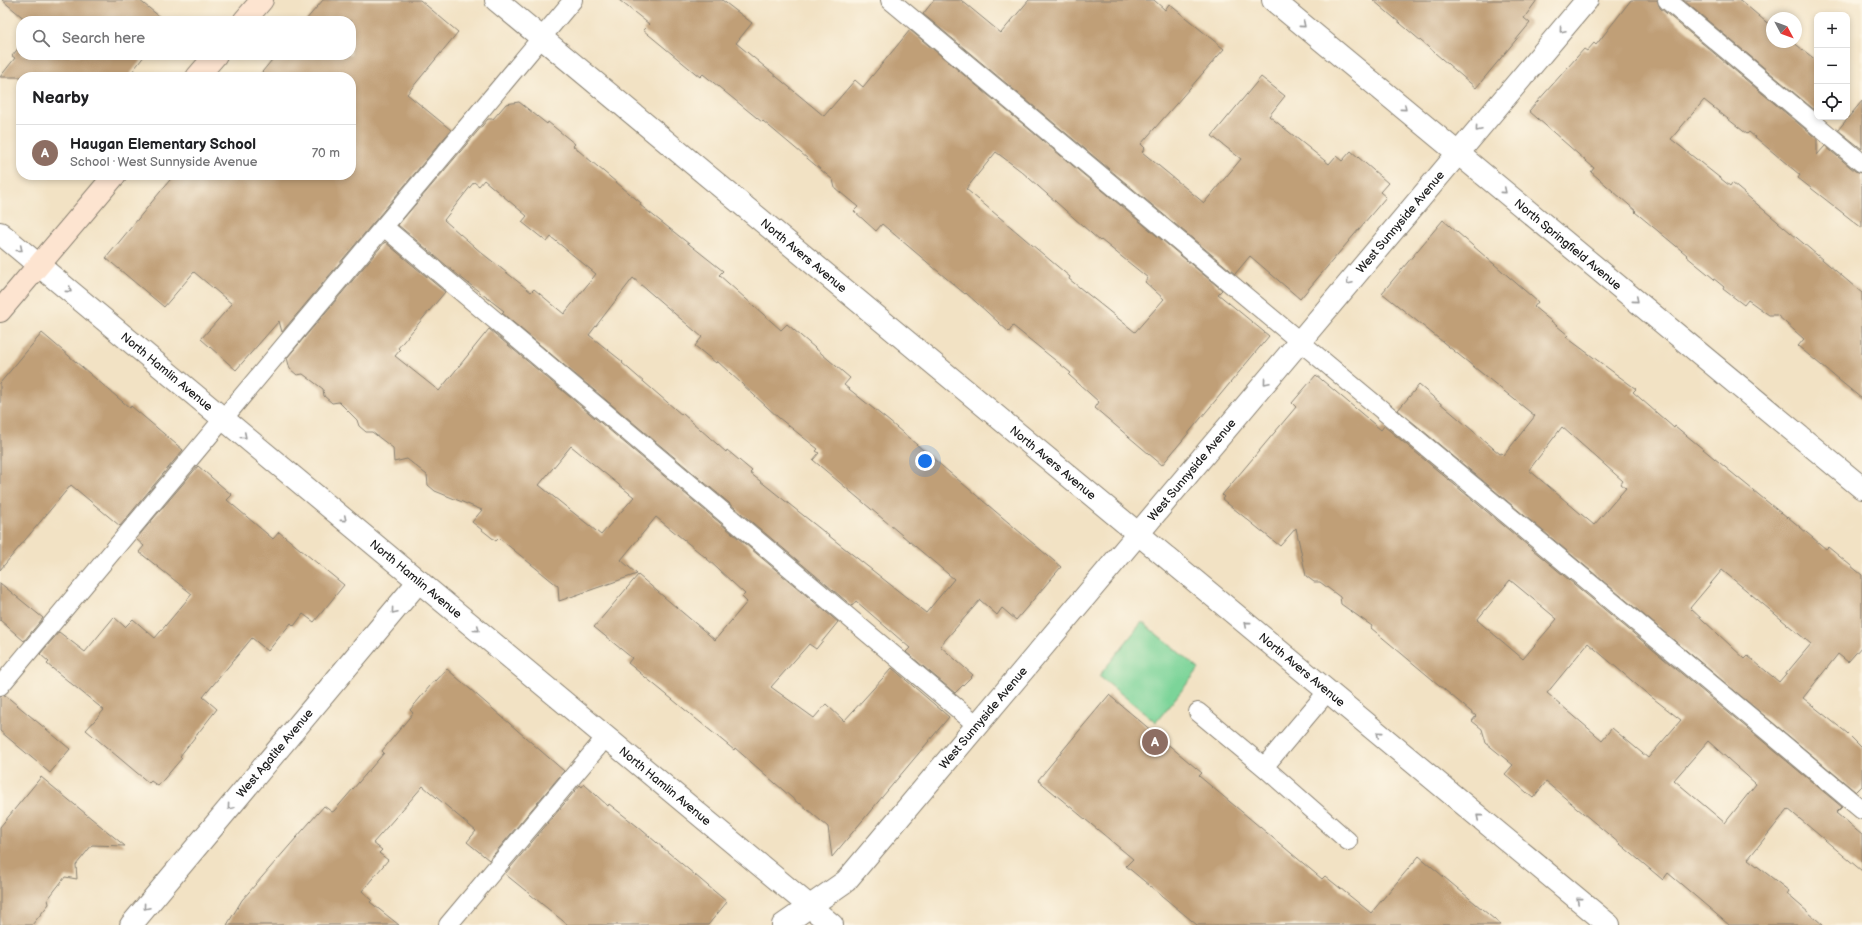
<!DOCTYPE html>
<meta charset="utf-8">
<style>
:root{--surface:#fff;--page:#f6f6f6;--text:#202124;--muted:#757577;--line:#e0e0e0;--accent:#0b8043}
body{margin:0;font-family:"Balsamiq Sans",sans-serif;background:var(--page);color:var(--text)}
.controls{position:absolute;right:12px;top:12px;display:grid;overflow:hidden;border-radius:8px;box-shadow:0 2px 6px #0003}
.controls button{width:36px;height:36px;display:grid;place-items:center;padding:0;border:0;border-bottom:1px solid var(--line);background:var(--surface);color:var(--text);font:20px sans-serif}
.compass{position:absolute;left:1766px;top:12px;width:36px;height:36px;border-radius:50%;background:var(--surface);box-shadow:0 2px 6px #0003;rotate:131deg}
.you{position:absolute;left:925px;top:461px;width:14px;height:14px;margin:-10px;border:3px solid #fff;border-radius:50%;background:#1a73e8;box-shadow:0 0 0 6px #1a73e833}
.badge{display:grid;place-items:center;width:26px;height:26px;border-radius:50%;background:var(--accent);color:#fff;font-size:13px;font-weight:700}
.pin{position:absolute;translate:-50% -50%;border:2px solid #fff;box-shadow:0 1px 4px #0006}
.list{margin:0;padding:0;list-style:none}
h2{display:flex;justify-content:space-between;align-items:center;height:52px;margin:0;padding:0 16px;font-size:17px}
h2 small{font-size:13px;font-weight:400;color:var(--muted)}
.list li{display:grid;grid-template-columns:26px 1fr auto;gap:12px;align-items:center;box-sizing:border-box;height:56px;padding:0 16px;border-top:1px solid var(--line)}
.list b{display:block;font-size:15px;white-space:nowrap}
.list p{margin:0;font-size:13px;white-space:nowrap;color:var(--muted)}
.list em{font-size:13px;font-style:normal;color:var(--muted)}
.icon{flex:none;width:22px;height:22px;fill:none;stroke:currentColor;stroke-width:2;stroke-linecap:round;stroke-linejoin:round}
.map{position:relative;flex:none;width:1862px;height:925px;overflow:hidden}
.search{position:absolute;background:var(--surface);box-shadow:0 2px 6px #0003;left:16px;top:16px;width:340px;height:44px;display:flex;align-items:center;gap:10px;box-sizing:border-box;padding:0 14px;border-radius:16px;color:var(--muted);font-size:15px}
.panel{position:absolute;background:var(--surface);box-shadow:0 2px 6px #0003;left:16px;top:72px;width:340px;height:108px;border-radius:16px}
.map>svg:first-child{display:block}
.park{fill:#7cd499;stroke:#4c785a}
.building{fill:#c09f77;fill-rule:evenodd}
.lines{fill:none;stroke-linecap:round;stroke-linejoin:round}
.service-casing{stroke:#877f70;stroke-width:20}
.minor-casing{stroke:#877f70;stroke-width:24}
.secondary-casing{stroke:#877f70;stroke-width:24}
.service{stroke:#fff;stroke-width:18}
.minor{stroke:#fff;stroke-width:22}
.secondary{stroke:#fde4d0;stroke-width:22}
.oneway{stroke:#999}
.labels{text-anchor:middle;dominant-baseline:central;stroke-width:3.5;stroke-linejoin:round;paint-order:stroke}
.street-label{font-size:12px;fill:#1c1c1c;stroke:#fcf5e5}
</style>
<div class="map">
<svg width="1862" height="925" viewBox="0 0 1862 925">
<rect width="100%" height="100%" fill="#fcf5e5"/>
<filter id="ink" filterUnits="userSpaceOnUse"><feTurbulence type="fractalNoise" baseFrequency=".025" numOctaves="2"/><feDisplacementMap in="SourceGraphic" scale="8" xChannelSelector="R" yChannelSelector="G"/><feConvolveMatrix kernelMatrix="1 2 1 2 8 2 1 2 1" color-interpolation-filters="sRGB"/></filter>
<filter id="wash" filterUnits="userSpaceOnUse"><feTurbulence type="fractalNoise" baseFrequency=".012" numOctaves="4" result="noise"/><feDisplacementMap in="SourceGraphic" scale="16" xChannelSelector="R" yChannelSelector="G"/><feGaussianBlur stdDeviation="0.9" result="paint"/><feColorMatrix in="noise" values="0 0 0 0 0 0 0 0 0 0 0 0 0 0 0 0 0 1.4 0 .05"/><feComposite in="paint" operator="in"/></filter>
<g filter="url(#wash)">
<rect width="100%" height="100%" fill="#f2e2c4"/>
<!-- park -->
<path class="park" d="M1142,622L1199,669L1156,722L1099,676Z"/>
<g id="blocks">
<!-- building -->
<path class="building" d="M2,0H139L165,21H27Z
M323,0H420L458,32L407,94L451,130L282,332L279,321L236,370L201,339L232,304L194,272L164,307L106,258L174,175H351V77H258L276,55H351V21H305Z
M619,0H722L752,23L736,43L824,116L855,80L863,87L910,30L1222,290L1218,294L1269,336L1162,465L1095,408L1099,402L1069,375L1071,373L1013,326L1009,332L966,293L965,294L882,224L876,231L854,211L858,207L835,188L833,180L763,121L762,122L703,74L700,77L643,30L649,24ZM996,152L1021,171L1100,241L1101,240L1148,278L1145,282L1164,299L1135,332L1069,279L1070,277L966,189Z
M934,0H961L1001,33L1029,0H1154L1165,10L1169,4L1224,49L1141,144L1145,148L1142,152L1204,203L1241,159L1212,136L1261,77L1285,96L1269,116L1329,164L1336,156L1342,161L1351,151L1388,183L1380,192L1386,197L1300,299L1250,256L1235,274L923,14Z
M1373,0H1537L1524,18L1530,23L1476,88Z
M1631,0H1657L1660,8L1817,139V155L1825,146L1855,171L1862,173V228L1798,178L1800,175L1749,132L1747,134L1704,100L1671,139L1730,186L1732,183L1862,293V399L1798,346L1804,339L1777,315H1769L1748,300L1744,305L1723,289L1724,287L1686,256L1687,255L1635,212L1636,211L1591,172L1594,168L1529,111L1584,49L1587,51L1594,43L1596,45Z
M1683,0H1740L1772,27V42H1793L1817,61V112Z
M21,45V55H145L128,77H0L15,58L12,56Z
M1862,101V149L1838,130Z
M519,102L547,124L548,122L575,144L573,146L641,203L640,205L723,271L719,275L781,330L787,324L850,378L844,385L890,422L1061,567L1016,620L1002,608L997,615L980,600L940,646L973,675L955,693L906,652L910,648L856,601L852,606L502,313L504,311L459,276L398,225L488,119H493L506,104ZM484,180L527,216L522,222L547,242L551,237L596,274L564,314L534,289L531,292L483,254L444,220L474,182L479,186ZM633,278L702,337L695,346L716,363L717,361L779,418L818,449L816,451L819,453L813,460L954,579L926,613L750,473L752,471L727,450L726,452L683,414L682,415L622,363L623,362L589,335Z
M1443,220L1538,302L1534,307L1568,335L1566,337L1636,389L1633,392L1674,428L1675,426L1787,518L1788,517L1826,549L1828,547L1862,575V646L1848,662L1838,654L1803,698L1847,733L1862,748V786L1856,792L1398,410L1419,385L1500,454L1502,453L1504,455L1535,416L1382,293ZM1562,427L1623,481L1621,484L1626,488L1594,525L1529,470ZM1722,570L1811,644L1779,682L1748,656L1745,659L1690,608Z
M385,242L445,292L398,348L400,350L395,356L439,391L489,329L838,622L816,649L809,644L771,687L814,718L826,704L844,721L892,668L949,717L832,857L828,827L800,803L799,804L735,748L734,750L628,663L632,658L594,627L638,575L715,640L747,602L742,597L745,594L705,557L656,517L621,560L637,574L559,601L558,586L499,538L496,541L472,522L482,510L435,491L428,485L427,475L407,459L394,462L393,448L372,432H366L359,426L357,420L339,402L332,403L324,396L323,389L303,374L297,375L290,369L287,358ZM571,446L634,497L601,535L539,485Z
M42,333L130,408L131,406L183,450L120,526L71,485L0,570V383Z
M1316,375L1381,430L1384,426L1842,807L1836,813L1862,835V871L1788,809L1748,859L1789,891L1787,894L1823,925H1729L1668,873L1663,880L1546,782L1533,798L1505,774L1513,765L1486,743L1482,729L1472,721L1476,716L1371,628L1372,626L1341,604L1340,597L1320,582H1314L1306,576L1296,528L1280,546L1222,499L1224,497L1222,495L1296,407L1292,403ZM1510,580L1557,619L1523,659L1477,620ZM1588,643L1645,692L1681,720L1648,758L1612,728L1602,740L1547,693ZM1708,741L1756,784L1725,823L1674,780Z
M198,466L232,495L227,500L273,539L279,532L344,585L314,622L303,614L294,626L291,623L268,651L252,638L203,697L217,709L180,756L182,758L158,786L151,781L149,783L86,730L104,710L47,664L49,662L40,654L59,632L85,652L114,617L125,627L133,619L155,638L192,594L139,552L144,546L136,539Z
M0,583L43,618L24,641L0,620Z
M447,669L564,771L489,860L467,842L476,831L423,786L373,843L382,850L379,853L388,860L362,891L372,900L370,902L399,925H227L242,900L324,806L332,812L334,811L384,753L382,751L413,713L410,710L435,680L436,681Z
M5,695L70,749L50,773L0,731V696Z
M1109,695L1202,773L1199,776L1322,879L1325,876L1371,913L1419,856L1501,925H1197L1126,866L1133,859L1038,780Z
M41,777L125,846L92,845L76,865L77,879L65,877L48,899L49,904L32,925H0V827Z
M584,784L608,806L609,804L637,826L727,902L708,925H568L505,874L580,785L582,787Z"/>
</g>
</g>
<g filter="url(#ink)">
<use href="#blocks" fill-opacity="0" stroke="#877f70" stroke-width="1"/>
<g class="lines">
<defs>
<path id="service" d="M890,0L1862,810
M1667,0L1862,163
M384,227L977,725
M0,686L573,0
M1198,712L1264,767L1328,691
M1264,767L1348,841
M448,925L606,737"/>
<g id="minor">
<path id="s1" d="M496,0L1609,925"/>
<path id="s2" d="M1273,0L1862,488"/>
<path id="s3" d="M0,233L832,925"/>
<path id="s4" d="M131,925L419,581"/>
<path id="s5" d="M783,925L846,881L1587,0"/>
</g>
<path id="secondary" d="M244,21L262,0
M197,77L216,55
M0,311L115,175"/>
</defs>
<!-- service casing -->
<use href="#service" class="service-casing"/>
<!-- minor casing -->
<use href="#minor" class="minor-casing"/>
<!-- secondary casing -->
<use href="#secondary" class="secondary-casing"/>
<!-- service -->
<use href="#service" class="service"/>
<!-- minor -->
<use href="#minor" class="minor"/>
<!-- secondary -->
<use href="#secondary" class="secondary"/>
</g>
<!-- one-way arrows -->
<defs><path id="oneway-chevron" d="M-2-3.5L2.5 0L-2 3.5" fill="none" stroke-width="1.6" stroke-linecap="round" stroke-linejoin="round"/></defs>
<g class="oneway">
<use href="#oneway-chevron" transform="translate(1303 25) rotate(40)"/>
<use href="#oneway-chevron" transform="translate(1562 30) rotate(130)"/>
<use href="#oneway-chevron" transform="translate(1404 108) rotate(40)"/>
<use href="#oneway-chevron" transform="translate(1478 129) rotate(130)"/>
<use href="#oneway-chevron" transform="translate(1504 191) rotate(40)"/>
<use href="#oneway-chevron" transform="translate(20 249) rotate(39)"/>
<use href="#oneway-chevron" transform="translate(1349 282) rotate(130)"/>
<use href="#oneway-chevron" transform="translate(69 290) rotate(40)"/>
<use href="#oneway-chevron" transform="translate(1636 300) rotate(40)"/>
<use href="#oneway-chevron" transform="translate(1266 382) rotate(130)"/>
<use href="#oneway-chevron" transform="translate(244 436) rotate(40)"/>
<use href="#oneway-chevron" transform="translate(344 519) rotate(40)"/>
<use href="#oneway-chevron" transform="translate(394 611) rotate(130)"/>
<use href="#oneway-chevron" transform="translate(1247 624) rotate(-140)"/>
<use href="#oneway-chevron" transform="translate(477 629) rotate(40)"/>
<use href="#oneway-chevron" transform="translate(1379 734) rotate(-140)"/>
<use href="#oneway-chevron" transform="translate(230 807) rotate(130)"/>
<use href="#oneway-chevron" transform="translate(1479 817) rotate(-140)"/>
<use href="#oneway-chevron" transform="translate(1579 900) rotate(-140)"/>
<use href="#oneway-chevron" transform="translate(146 907) rotate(130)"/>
</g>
</g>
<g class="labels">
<!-- street labels -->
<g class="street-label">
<text stroke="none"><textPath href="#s5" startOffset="938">West Sunnyside Avenue</textPath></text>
<text stroke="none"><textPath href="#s2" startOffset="383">North Springfield Avenue</textPath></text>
<text stroke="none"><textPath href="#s1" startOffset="400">North Avers Avenue</textPath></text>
<text stroke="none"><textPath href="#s3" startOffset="217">North Hamlin Avenue</textPath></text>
<text stroke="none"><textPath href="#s1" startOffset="724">North Avers Avenue</textPath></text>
<text stroke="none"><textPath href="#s5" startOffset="614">West Sunnyside Avenue</textPath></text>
<text stroke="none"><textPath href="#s3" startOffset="541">North Hamlin Avenue</textPath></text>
<text stroke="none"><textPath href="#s1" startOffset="1048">North Avers Avenue</textPath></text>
<text stroke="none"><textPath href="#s5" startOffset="290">West Sunnyside Avenue</textPath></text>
<text stroke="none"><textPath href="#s4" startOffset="224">West Agatite Avenue</textPath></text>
<text stroke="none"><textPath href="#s3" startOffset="865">North Hamlin Avenue</textPath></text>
</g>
</g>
</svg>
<div class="controls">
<button>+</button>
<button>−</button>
<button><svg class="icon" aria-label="locate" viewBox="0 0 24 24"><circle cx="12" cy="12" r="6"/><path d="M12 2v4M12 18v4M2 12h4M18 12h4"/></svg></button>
</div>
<svg class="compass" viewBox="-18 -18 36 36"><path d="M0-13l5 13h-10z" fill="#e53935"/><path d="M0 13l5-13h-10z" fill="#757577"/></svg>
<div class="you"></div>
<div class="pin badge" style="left:1155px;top:742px;background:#8d6e63">A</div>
<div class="search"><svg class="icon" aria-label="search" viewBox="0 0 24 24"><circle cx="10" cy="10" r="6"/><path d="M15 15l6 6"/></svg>Search here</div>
<section class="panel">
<h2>Nearby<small></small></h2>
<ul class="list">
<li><span class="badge" style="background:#8d6e63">A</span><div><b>Haugan Elementary School</b><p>School · West Sunnyside Avenue</p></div><em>70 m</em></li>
</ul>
</section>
</div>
